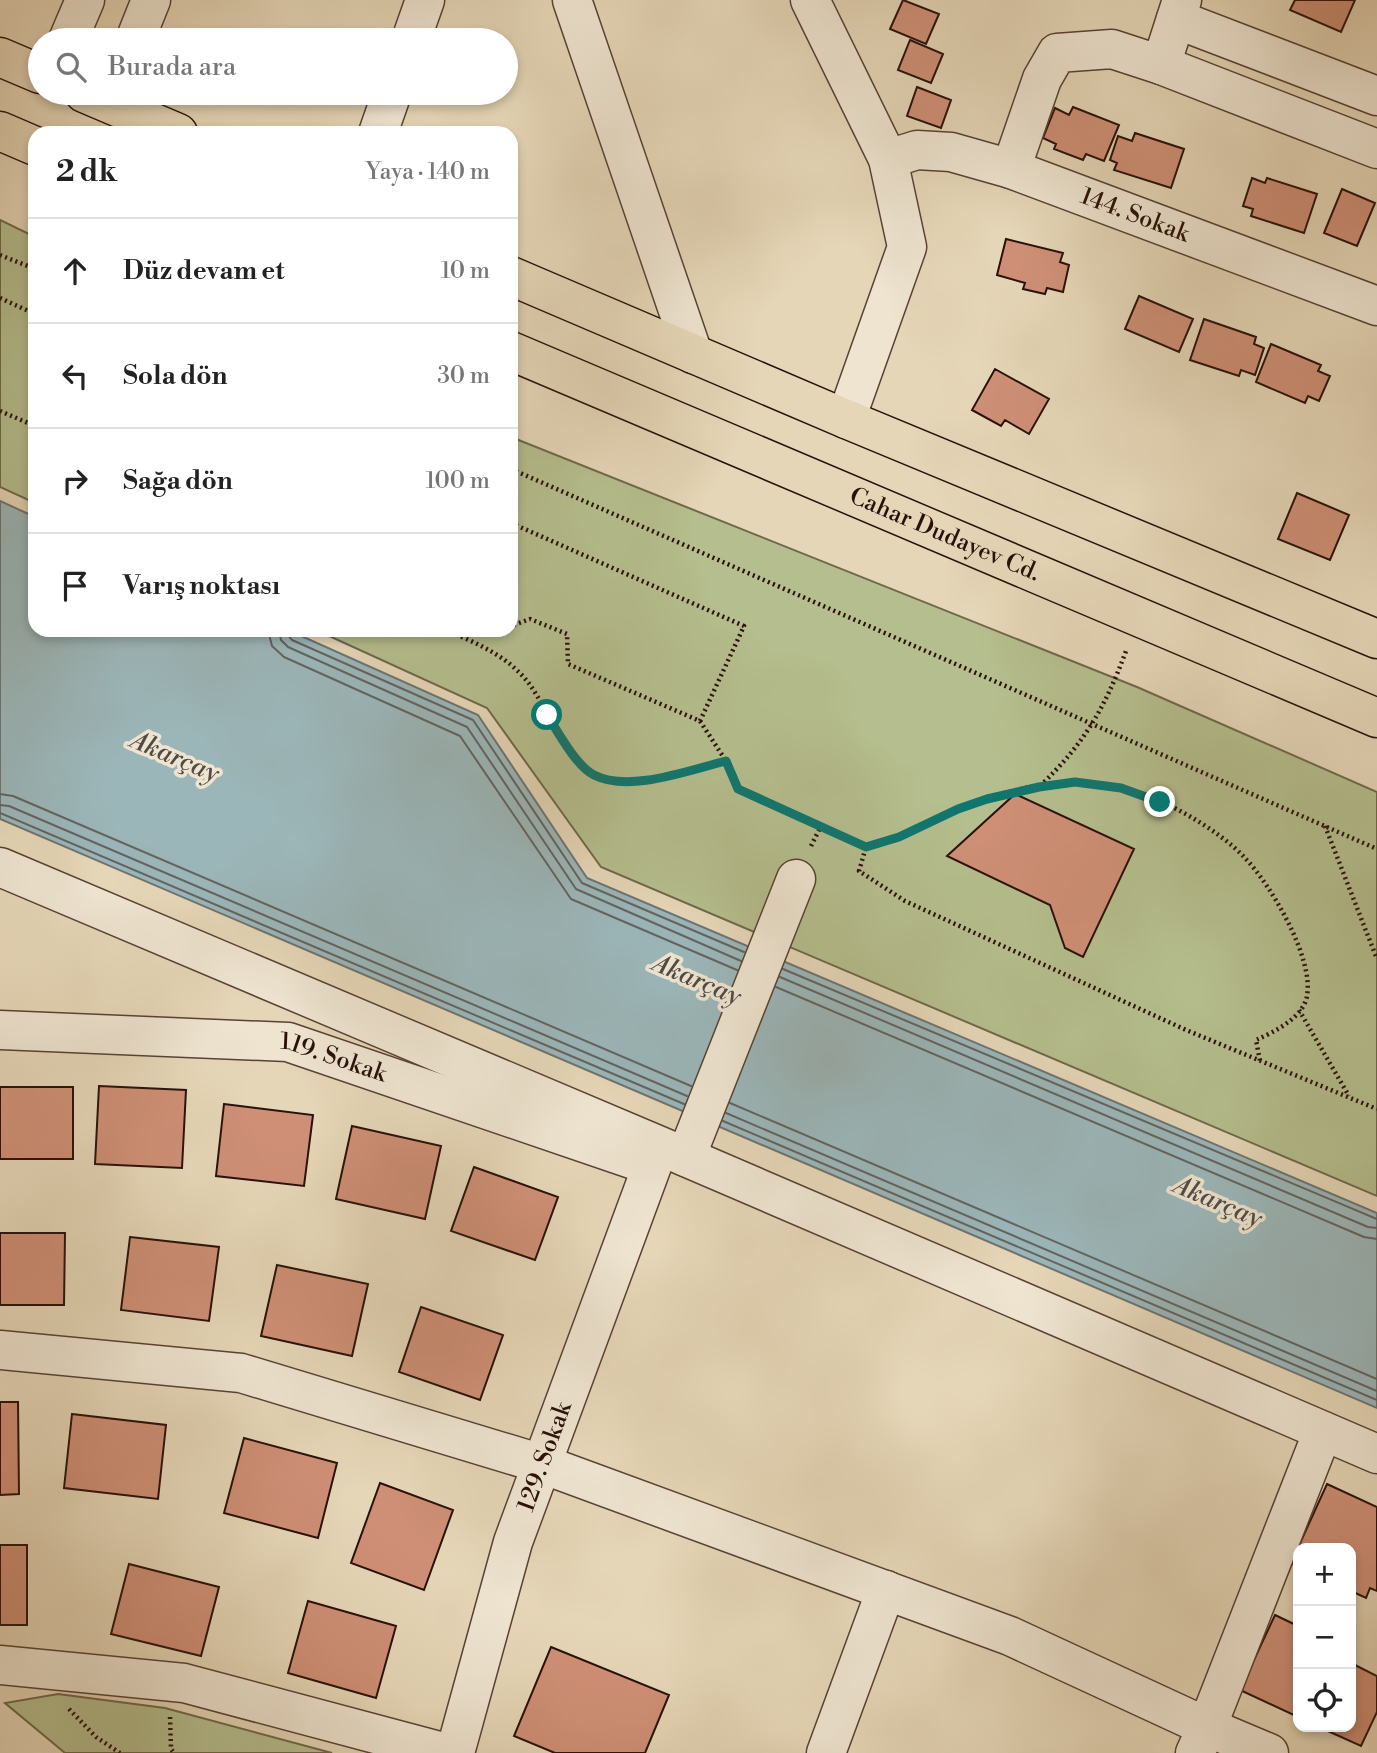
<!DOCTYPE html>
<html lang="tr">
<meta charset="utf-8">
<style>
:root{--surface:#fff;--page:#f2f2f2;--text:#222;--muted:#767676;--line:#e0e0e0}
body{margin:0;font-family:"Libre Bodoni",serif;background:var(--page);color:var(--text)}
.controls{position:absolute;right:21px;bottom:21px;display:grid;overflow:hidden;border-radius:14px;box-shadow:0 4px 10px #0003}
.controls button{width:63px;height:63px;display:grid;place-items:center;padding:0;border:0;border-bottom:2px solid var(--line);background:var(--surface);color:var(--text);font:35px sans-serif}
.stop{position:absolute;width:21px;height:21px;margin:-16px;border:5px solid #0f766e;border-radius:50%;background:#fff}
.stop.end{background:#0f766e;border-color:#fff;box-shadow:0 2px 7px #0008}
.list{margin:0;padding:0;list-style:none}
h2{display:flex;justify-content:space-between;align-items:center;height:91px;margin:0;padding:0 28px;font-size:30px}
h2 small{font-size:23px;font-weight:400;color:var(--muted)}
.list li{display:grid;grid-template-columns:46px 1fr auto;gap:21px;align-items:center;box-sizing:border-box;height:105px;padding:0 28px;border-top:2px solid var(--line)}
.list b{display:block;font-size:26px;white-space:nowrap}
.list em{font-size:23px;font-style:normal;color:var(--muted)}
.icon{flex:none;width:38px;height:38px;fill:none;stroke:currentColor;stroke-width:2;stroke-linecap:round;stroke-linejoin:round}
.map{position:relative;flex:none;width:1377px;height:1753px;overflow:hidden}
.search{position:absolute;background:var(--surface);box-shadow:0 4px 10px #0003;left:28px;top:28px;width:490px;height:77px;display:flex;align-items:center;gap:18px;box-sizing:border-box;padding:0 24px;border-radius:38px;color:var(--muted);font-size:26px}
.panel{position:absolute;background:var(--surface);box-shadow:0 4px 10px #0003;left:28px;top:126px;width:490px;height:511px;border-radius:21px}
.map>svg:first-child{display:block}
.green{fill:#b5be8e;stroke:#6f684b;stroke-width:2}
.water{fill:#9bb6b9;stroke:#6d7472;stroke-width:2}
.lines{fill:none;stroke-linecap:round;stroke-linejoin:round}
.shore{stroke:#626460;stroke-width:2}
.building{fill:#ce8f76;stroke:#291108;stroke-width:2}
.minor-casing{stroke:#584234;stroke-width:41}
.major-casing{stroke:#291108;stroke-width:41}
.path{stroke:#291108;stroke-width:4.5;stroke-dasharray:2 3.5;stroke-linecap:butt}
.minor{stroke:#eee4d0;stroke-width:38}
.major{stroke:#e5d6b7;stroke-width:38}
.route{stroke:#0f766e;stroke-width:9}
.labels{text-anchor:middle;dominant-baseline:central;stroke-width:7;stroke-linejoin:round;paint-order:stroke}
.street-label{font-size:24px;fill:#291108;stroke:#eee4d0}
.water-label{font-size:26px;font-style:italic;fill:#514b46;stroke:#eee4d0}
</style>
<div class="map">
<svg width="1377" height="1753" viewBox="0 0 1377 1753">
<rect width="100%" height="100%" fill="#e5d6b7"/>
<filter id="stains"><feTurbulence type="fractalNoise" baseFrequency=".00286" numOctaves="4"/><feColorMatrix values="0 0 0 0 .2 0 0 0 0 .09 0 0 0 0 .02 0 0 0 .5 -.17"/></filter>
<radialGradient id="worn" r=".72"><stop offset=".6" stop-color="#630" stop-opacity="0"/><stop offset="1" stop-color="#630" stop-opacity=".3"/></radialGradient>
<!-- green -->
<path class="green" d="M0,220L35,237V503L0,487Z
M511,437L1137,687L1377,792V1196L601,867L487,708L316,630H511Z
M58,1694L165,1708L332,1753H65L5,1703Z"/>
<!-- water -->
<path class="water" d="M0,501L35,517V630H288L478,715L587,878L1377,1213V1408L0,819Z"/>
<g class="lines">
<!-- shore -->
<path class="shore" d="M268,630L272,646L284,657L460,736L571,899L737,970
M279,630L281,640L288,647L467,727L576,889L741,961
M288,630V635L292,640L473,720L582,883L744,952
M0,794L13,796L691,1086
M0,805L9,806L687,1096
M0,813L684,1104
M783,969L1377,1219
M780,977L1368,1227L1377,1228
M776,987L1364,1237L1377,1239
M730,1103L1377,1379
M726,1113L1377,1391
M723,1121L1377,1400"/>
</g>
<!-- building -->
<path class="building" d="M903,0L939,14L926,44L890,29Z
M1295,0H1355L1341,32L1290,10Z
M910,40L943,54L931,83L898,70Z
M917,87L951,100L941,128L907,116Z
M1073,107L1119,125L1104,161L1086,154L1083,160L1054,149L1056,144L1043,138L1055,108L1069,115Z
M1135,133L1184,149L1171,188L1114,170L1117,163L1110,160L1118,136L1132,141Z
M1252,178L1265,183L1267,178L1317,194L1304,233L1251,216L1253,209L1243,206Z
M1342,189L1375,203L1357,246L1324,233Z
M1006,239L1063,253L1060,262L1069,265L1063,292L1047,288L1045,294L1023,289L1025,283L997,275Z
M1139,296L1193,319L1179,352L1125,329Z
M1204,319L1256,337L1254,344L1264,348L1255,375L1241,370L1239,376L1190,360Z
M1271,344L1321,365L1318,371L1330,376L1319,401L1308,396L1305,403L1256,382Z
M995,369L1049,399L1029,434L1005,420L1001,426L972,410Z
M1297,493L1349,515L1330,560L1278,539Z
M1015,794L1134,849L1083,957L1065,948L1050,905L947,856Z
M99,1086L186,1090L182,1168L95,1164Z
M0,1087H73V1159H0Z
M224,1104L313,1115L304,1186L216,1176Z
M352,1126L441,1146L425,1219L336,1199Z
M474,1167L558,1197L535,1260L451,1231Z
M0,1233H65L64,1305H0Z
M130,1237L219,1247L209,1321L121,1310Z
M277,1265L368,1284L352,1356L261,1336Z
M421,1307L503,1335L480,1400L399,1372Z
M0,1402H18L19,1494L0,1495Z
M72,1414L166,1425L158,1499L64,1488Z
M244,1438L337,1463L318,1538L224,1513Z
M380,1483L453,1510L424,1590L351,1563Z
M1327,1484L1377,1507V1591L1370,1588L1366,1598L1351,1591V1548H1298V1567L1291,1563Z
M0,1545H27V1625H0Z
M129,1564L219,1587L201,1656L111,1634Z
M308,1601L396,1626L376,1698L288,1673Z
M1275,1615L1298,1626V1717L1240,1690Z
M551,1647L669,1695L645,1753H555L514,1736Z
M1351,1663L1377,1676V1712L1361,1746L1319,1727H1351Z"/>
<g class="lines">
<defs>
<g id="minor">
<path d="M572,0L693,354"/>
<path d="M810,0L888,159L907,247L846,419"/>
<path d="M1176,19L1377,96"/>
<path d="M68,40L85,0"/>
<path d="M135,40L151,0"/>
<path d="M411,40L425,0"/>
<path d="M1161,65L1377,149"/>
<path d="M378,133L392,93"/>
<path id="s1" d="M888,159L917,150L951,152L1011,169L1377,306"/>
<path d="M1011,169L1042,79L1057,53L1112,49L1161,65L1182,0"/>
<path d="M0,867L660,1146L1377,1454"/>
<path id="s2" d="M0,1030L288,1042L652,1166L513,1542L455,1753"/>
<path d="M686,1157L796,879"/>
<path d="M0,1350L241,1373L542,1464L1010,1636L1207,1727L1323,1431"/>
<path d="M0,1665L184,1683L447,1753"/>
<path d="M826,1753L886,1590"/>
<path d="M1195,1753L1207,1727L1269,1753"/>
</g>
<g id="major">
<path d="M0,57L40,74"/>
<path d="M84,93L178,133"/>
<path d="M0,131L35,146"/>
<path d="M511,276L846,419L1377,639"/>
<path id="s3" d="M511,351L1377,718"/>
</g>
</defs>
<!-- minor casing -->
<use href="#minor" class="minor-casing"/>
<!-- major casing -->
<use href="#major" class="major-casing"/>
<!-- path -->
<path class="path" d="M0,255L35,269
M0,298L35,314
M0,411L35,426
M511,469L1377,849
M511,523L744,626L700,721L568,664L567,634L530,619L511,626
M446,630C476,643 506,655 527,681C553,714 568,775 616,781C651,786 692,770 726,761
M700,721L726,761L738,789L866,847L859,871L905,901L1186,1030L1377,1109
M1040,786C1084,744 1105,708 1126,651
M1325,826L1377,959
M811,846L821,826
M866,847C888,840 910,833 931,823C940,818 949,813 959,809C1007,788 1069,775 1121,787C1161,797 1217,828 1245,858C1271,885 1314,958 1307,996C1303,1018 1274,1032 1256,1040L1260,1061
M1299,1010L1349,1096
M69,1709L96,1737L120,1753
M170,1717L171,1749L174,1753"/>
<!-- minor -->
<use href="#minor" class="minor"/>
<!-- major -->
<use href="#major" class="major"/>
</g>
<g class="lines">
<!-- route -->
<path class="route" d="M547,715C558,732 576,766 594,775C629,793 689,770 726,761L738,789L866,847L899,837L958,809L987,799L1039,787L1075,782L1121,788L1160,802"/>
</g>
<g class="labels">
<!-- street labels -->
<g class="street-label">
<text stroke="none"><textPath href="#s1" startOffset="259">144. Sokak</textPath></text>
<text stroke="none"><textPath href="#s3" startOffset="471">Cahar Dudayev Cd.</textPath></text>
<text stroke="none"><textPath href="#s2" startOffset="336">119. Sokak</textPath></text>
<text transform="translate(545 1457) rotate(-70)">129. Sokak</text>
</g>
<!-- water labels -->
<g class="water-label">
<text transform="translate(175 757) rotate(23)">Akarçay</text>
<text transform="translate(697 980) rotate(23)">Akarçay</text>
<text transform="translate(1218 1202) rotate(23)">Akarçay</text>
</g>
</g>
<rect width="100%" height="100%" filter="url(#stains)"/>
<rect width="100%" height="100%" fill="url(#worn)"/>
</svg>
<div class="controls">
<button>+</button>
<button>−</button>
<button><svg class="icon" aria-label="locate" viewBox="0 0 24 24"><circle cx="12" cy="12" r="6"/><path d="M12 2v4M12 18v4M2 12h4M18 12h4"/></svg></button>
</div>
<div class="stop" style="left:547px;top:715px"></div>
<div class="stop end" style="left:1160px;top:802px"></div>
<div class="search"><svg class="icon" aria-label="search" viewBox="0 0 24 24"><circle cx="10" cy="10" r="6"/><path d="M15 15l6 6"/></svg>Burada ara</div>
<section class="panel">
<h2>2 dk<small>Yaya · 140 m</small></h2>
<ul class="list">
<li><svg class="icon" aria-label="ahead" viewBox="0 0 24 24"><path d="M12 20V5M6 11l6-6 6 6"/></svg><div><b>Düz devam et</b></div><em>10 m</em></li>
<li><svg class="icon" aria-label="left" viewBox="0 0 24 24"><path d="M17 20v-9H6M10 6l-5 5 5 5"/></svg><div><b>Sola dön</b></div><em>30 m</em></li>
<li><svg class="icon" aria-label="right" viewBox="0 0 24 24"><path d="M7 20v-9h11M14 6l5 5-5 5"/></svg><div><b>Sağa dön</b></div><em>100 m</em></li>
<li><svg class="icon" aria-label="arrive" viewBox="0 0 24 24"><path d="M6 21V4h12l-3 4 3 4H6"/></svg><div><b>Varış noktası</b></div></li>
</ul>
</section>
</div>
